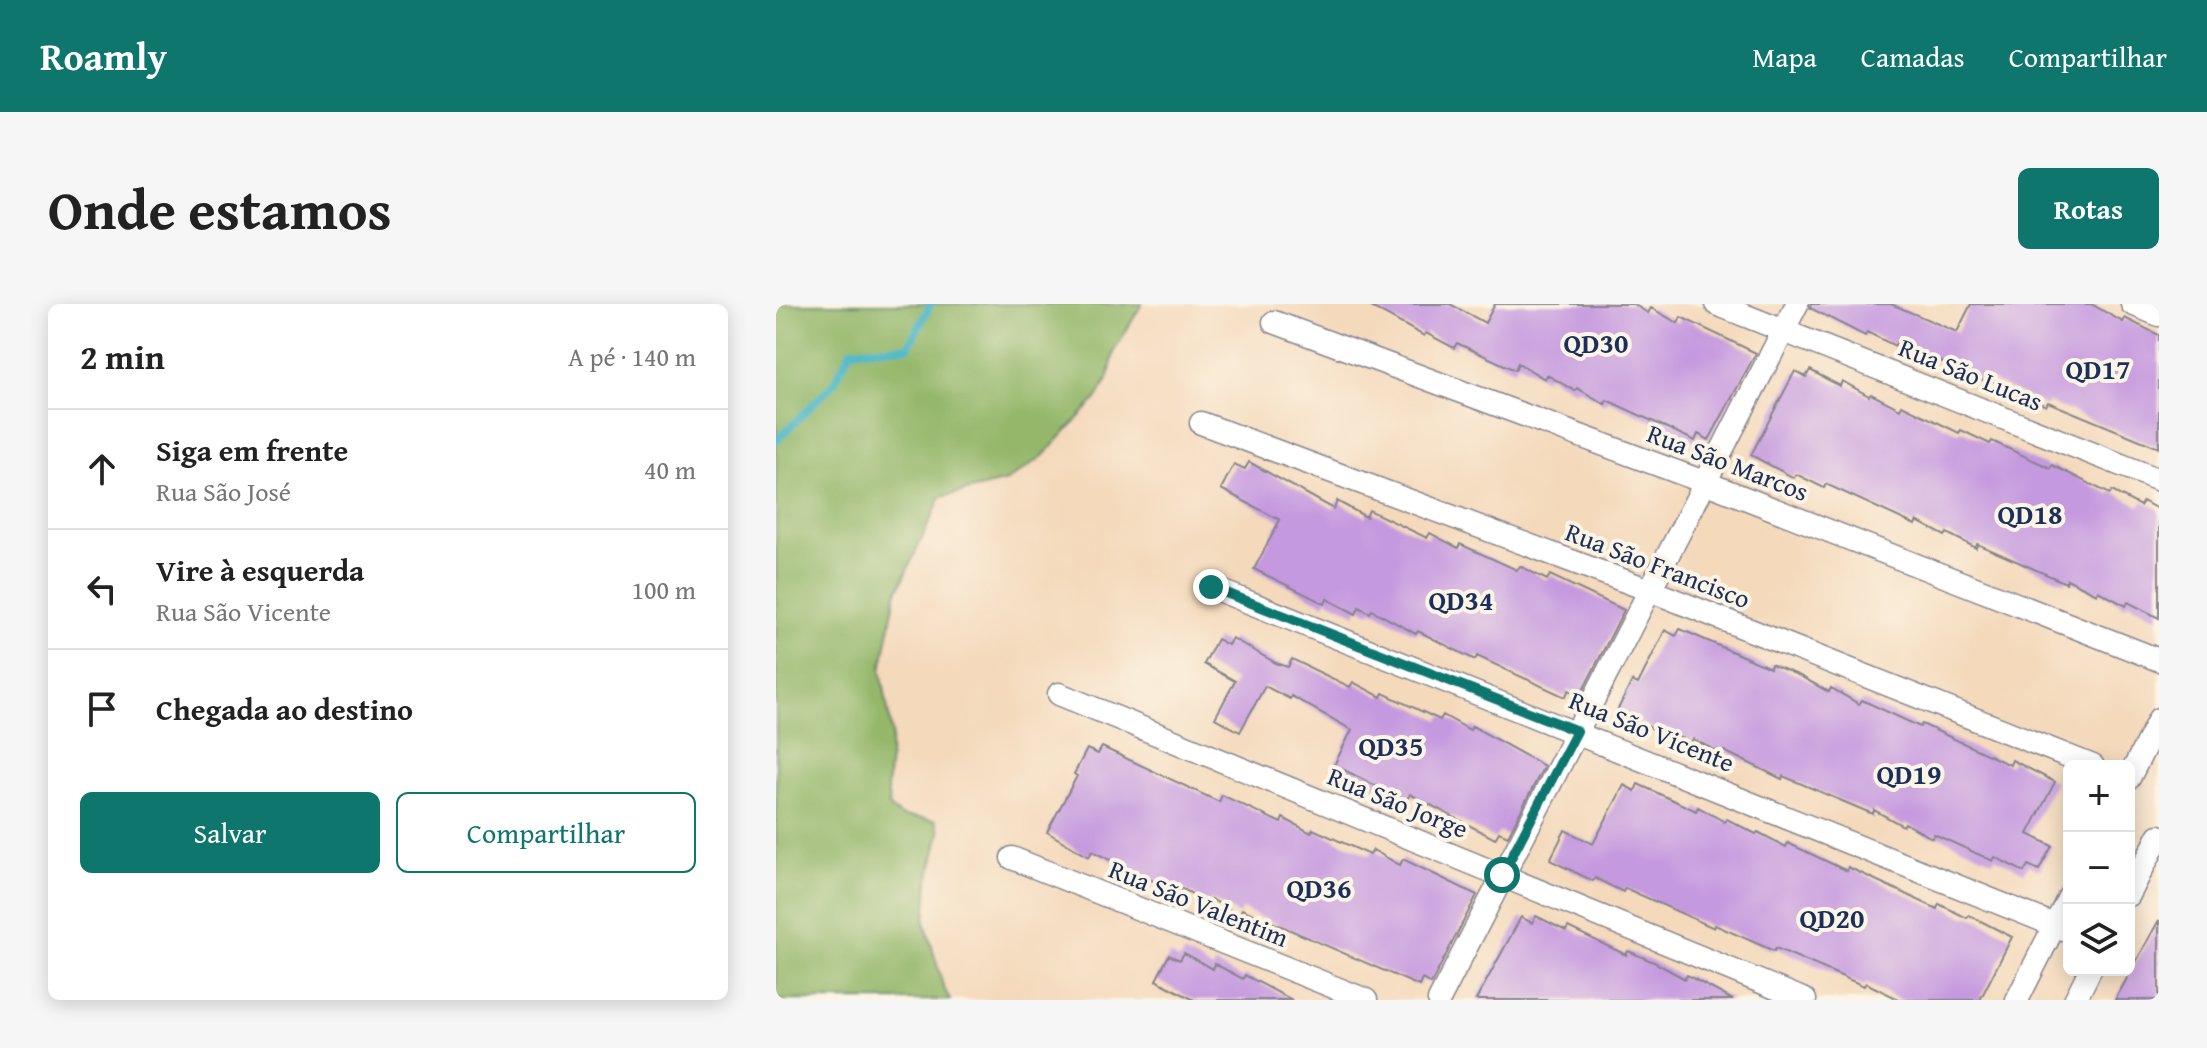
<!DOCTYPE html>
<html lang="pt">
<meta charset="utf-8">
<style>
:root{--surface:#fff;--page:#f6f6f6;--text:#222;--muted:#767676;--line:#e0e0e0;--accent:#0f766e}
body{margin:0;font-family:"Gentium Book Plus",serif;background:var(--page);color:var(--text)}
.controls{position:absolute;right:24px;bottom:24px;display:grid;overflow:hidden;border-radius:12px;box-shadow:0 4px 20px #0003}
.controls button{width:72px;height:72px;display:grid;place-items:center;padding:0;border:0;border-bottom:2px solid var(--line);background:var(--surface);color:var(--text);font:40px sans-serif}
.stop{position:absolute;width:24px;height:24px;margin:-18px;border:6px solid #0f766e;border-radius:50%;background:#fff}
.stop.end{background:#0f766e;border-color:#fff;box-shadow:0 2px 8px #0008}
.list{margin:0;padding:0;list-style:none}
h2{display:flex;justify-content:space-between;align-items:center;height:104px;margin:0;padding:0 32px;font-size:34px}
h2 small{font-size:26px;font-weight:400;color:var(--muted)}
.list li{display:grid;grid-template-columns:52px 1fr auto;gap:24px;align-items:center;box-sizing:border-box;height:120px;padding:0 32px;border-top:2px solid var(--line)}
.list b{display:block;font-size:30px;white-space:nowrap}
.list p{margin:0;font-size:26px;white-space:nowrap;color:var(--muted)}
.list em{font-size:26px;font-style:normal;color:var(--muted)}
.actions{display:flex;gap:16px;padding:24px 32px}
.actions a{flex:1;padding:18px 0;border:2px solid var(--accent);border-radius:12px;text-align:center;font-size:28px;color:var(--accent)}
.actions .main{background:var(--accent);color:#fff}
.icon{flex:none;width:44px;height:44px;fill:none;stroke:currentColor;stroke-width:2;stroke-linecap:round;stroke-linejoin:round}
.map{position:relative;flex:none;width:1383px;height:696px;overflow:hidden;border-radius:12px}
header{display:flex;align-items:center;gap:48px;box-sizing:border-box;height:112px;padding:0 40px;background:var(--accent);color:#fff}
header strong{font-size:38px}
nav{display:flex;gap:44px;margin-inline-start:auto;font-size:28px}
.intro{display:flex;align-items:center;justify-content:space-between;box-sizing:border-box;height:192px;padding:0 48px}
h1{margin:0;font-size:56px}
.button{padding:20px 36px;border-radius:12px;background:var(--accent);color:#fff;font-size:28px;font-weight:700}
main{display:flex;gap:48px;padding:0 48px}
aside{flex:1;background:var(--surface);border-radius:12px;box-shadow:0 4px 20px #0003}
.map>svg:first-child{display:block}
.forest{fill:#94b76b;stroke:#587364;stroke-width:2}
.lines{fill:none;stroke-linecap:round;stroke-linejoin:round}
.stream{stroke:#47b5c3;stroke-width:8}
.building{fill:#c599df}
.minor-casing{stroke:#88848c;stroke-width:25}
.minor{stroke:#fff;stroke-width:22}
.route{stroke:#0f766e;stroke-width:10}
.labels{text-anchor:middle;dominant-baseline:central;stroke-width:8;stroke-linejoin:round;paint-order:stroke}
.street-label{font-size:26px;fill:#1b2f5e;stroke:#fcf5e5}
.neighbourhood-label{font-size:28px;font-weight:bold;fill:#1b2f5e;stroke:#fcf5e5}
</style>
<header>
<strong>Roamly</strong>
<nav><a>Mapa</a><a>Camadas</a><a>Compartilhar</a></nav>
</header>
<div class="intro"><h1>Onde estamos</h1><a class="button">Rotas</a></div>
<main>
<aside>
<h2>2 min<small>A pé · 140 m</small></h2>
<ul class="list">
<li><svg class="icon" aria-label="ahead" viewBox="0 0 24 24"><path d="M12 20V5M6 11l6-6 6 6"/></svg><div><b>Siga em frente</b><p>Rua São José</p></div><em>40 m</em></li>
<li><svg class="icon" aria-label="left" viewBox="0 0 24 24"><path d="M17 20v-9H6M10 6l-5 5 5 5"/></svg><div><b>Vire à esquerda</b><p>Rua São Vicente</p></div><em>100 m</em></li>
<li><svg class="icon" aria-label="arrive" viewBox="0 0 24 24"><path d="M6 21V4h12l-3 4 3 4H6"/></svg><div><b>Chegada ao destino</b></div></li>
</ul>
<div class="actions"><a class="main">Salvar</a><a>Compartilhar</a></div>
</aside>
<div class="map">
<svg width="1383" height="696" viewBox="0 0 1383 696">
<rect width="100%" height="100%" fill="#fcf5e5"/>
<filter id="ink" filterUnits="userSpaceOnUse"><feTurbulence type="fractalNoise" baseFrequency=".0125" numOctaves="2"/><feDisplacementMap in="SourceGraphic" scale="16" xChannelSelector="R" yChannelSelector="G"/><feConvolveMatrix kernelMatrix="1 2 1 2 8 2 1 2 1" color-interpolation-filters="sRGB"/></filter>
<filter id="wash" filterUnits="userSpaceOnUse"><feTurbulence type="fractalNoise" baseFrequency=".006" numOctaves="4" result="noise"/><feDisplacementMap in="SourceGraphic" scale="32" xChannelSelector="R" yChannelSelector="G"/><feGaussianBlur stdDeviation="1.8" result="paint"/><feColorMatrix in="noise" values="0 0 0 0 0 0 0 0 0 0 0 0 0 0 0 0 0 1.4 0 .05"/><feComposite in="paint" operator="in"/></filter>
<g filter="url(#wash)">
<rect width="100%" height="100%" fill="#f4d9bb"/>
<!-- forest -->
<path class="forest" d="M0,0H366L338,47L333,72L321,94L267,152L231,177L165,193L120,290L105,366L116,429L111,485L114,504L125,512L160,516L164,529L152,577L149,618L167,682L174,696H0Z"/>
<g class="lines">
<!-- stream -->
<path class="stream" d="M0,137L58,79L75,46L132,43L155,0"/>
</g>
<g id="blocks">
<!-- building -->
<path class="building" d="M590,0H674L709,19L719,0H857L872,9L875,4L902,19L905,13L980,49L933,136L922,130L919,137L831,96L829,100L801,84L799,87L771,71L769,75L742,59L739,66L681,39L678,44L650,29L648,32Z
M1035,0H1115L1181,28L1195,0H1315L1347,18L1349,14L1383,31V144L1272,98L1270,102L1212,75L1210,78L1121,38L1119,42L1091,28L1089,32L1034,4Z
M1034,66L1064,82L1066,77L1093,92L1095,90L1124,105L1126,101L1183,129L1185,126L1214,140L1216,137L1274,164L1276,161L1334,190L1336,187L1364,202L1367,197L1383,206V314L1352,298L1350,302L1322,287L1321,290L1291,275L1290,279L1201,240L1200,244L1171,229L1169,232L1141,217L1139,221L1050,180L1048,184L1020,170L1018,174L975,151L1019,67L1030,73Z
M473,158L558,205L561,197L590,213L593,206L651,234L654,229L682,244L684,240L741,266L744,262L771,276L774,271L848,306L804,392L793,386L789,393L701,352L699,356L642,327L640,330L596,306L594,309L583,303L580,310L551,295L549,300L478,265L504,216L445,185L458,160L469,165Z
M904,325L994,364L995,360L1024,372L1053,388L1055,384L1083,400L1086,396L1144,423L1146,420L1234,461L1236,456L1279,478L1252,530L1276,542L1263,566L1252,561L1248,568L1219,553L1217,557L1158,530L1156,534L1129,519L1127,522L1098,506L1097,510L1007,472L1006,475L948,447L946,450L917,435L914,439L887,425L885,429L841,407L856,377L862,380L889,326L900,332Z
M456,334L500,359L512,363L516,355L574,383L577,378L605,393L607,389L664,416L667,411L694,426L696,422L768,462L732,532L723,528L719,535L634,490L630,497L558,461L576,426L515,392L514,395L489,382L464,428L439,414L459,377L428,360L441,335L452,341Z
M326,443L443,498L446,491L505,519L507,514L535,529L537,525L594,551L597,546L624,561L627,555L701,591L655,680L646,675L643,682L466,605L463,611L435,595L433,599L405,584L402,589L316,547L313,553L271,528L301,472L298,470L311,445L322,450Z
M862,480L920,507L922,503L949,518L951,515L980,530L982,528L1010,543L1012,539L1071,567L1072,563L1161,605L1163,600L1191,614L1193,611L1236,633L1204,696H1124L1090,679L1088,682L1000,644L998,647L939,621L938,624L849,584L847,588L819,574L817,577L774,556L789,526L817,540L848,481L859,487Z
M760,612L790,627L792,623L850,651L852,647L880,659L909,675L911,671L957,696H700L745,613L756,619Z
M1383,616V696H1339Z
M408,649L437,665L439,660L467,675L469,671L516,696H418L380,676L393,651L404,656Z"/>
</g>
</g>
<g filter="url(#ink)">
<use href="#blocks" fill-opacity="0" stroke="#88848c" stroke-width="2"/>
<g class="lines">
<defs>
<path id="minor" d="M940,0L1383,176
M1356,0L1383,11
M498,18L928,178L1383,356
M425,119L873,286L1317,462
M435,283L1293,627
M283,390L1029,696
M1353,474L1383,415
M236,554L590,696
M1353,591L1383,532
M663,696L1021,0
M1241,696L1293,593
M1299,696L1314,666"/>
</defs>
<!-- minor casing -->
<use href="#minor" class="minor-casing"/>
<!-- minor -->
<use href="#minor" class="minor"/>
</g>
</g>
<g class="lines" filter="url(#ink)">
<!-- route -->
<path class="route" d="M435,283L801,427L726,571"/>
</g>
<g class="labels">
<!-- street labels -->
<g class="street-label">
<text transform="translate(1195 70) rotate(22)">Rua São Lucas</text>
<text transform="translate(952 158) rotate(21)">Rua São Marcos</text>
<text transform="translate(882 261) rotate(21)">Rua São Francisco</text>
<text transform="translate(876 427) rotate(22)">Rua São Vicente</text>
<text transform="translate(622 498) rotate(22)">Rua São Jorge</text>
<text transform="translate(423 599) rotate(22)">Rua São Valentim</text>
</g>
<!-- neighbourhood labels -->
<g class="neighbourhood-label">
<text x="820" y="38">QD30</text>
<text x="1322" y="64">QD17</text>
<text x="1254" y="209">QD18</text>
<text x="685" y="295">QD34</text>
<text x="615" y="441">QD35</text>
<text x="1133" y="469">QD19</text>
<text x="543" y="583">QD36</text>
<text x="1056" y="613">QD20</text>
</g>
</g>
</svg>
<div class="controls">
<button>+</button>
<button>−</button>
<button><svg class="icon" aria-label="layers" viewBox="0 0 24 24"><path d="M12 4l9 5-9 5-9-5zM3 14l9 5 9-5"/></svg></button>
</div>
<div class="stop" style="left:726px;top:571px"></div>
<div class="stop end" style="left:435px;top:283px"></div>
</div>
</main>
